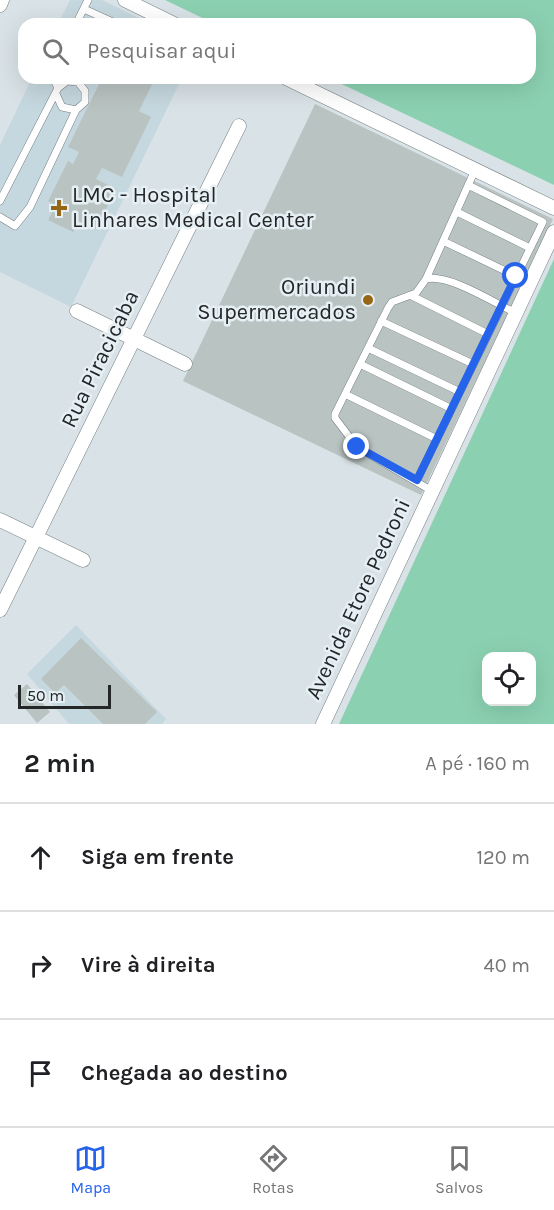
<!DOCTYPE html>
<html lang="pt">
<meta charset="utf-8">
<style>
:root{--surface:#fff;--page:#f6f6f6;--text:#202124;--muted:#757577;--line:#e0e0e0;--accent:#2563eb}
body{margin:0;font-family:Karla,sans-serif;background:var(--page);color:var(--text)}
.controls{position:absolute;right:18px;bottom:18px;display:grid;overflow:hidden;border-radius:12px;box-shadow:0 6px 24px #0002}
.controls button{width:54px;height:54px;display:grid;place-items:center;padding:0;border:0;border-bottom:2px solid var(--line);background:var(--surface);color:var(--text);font:30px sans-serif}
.scale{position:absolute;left:18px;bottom:15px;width:93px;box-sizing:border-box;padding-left:6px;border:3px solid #242728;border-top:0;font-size:16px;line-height:21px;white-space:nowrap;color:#242728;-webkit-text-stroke:4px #e6eff3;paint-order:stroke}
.stop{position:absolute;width:18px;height:18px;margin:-14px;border:4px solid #2563eb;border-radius:50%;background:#fff}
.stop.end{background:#2563eb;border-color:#fff;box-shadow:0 2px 6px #0008}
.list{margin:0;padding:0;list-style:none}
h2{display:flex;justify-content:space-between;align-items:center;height:78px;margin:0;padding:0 24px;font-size:26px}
h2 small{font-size:20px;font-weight:400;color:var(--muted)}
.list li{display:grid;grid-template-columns:39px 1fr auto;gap:18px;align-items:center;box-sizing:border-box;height:108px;padding:0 24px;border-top:2px solid var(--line)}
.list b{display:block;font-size:22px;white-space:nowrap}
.list em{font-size:20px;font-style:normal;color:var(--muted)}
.icon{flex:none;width:33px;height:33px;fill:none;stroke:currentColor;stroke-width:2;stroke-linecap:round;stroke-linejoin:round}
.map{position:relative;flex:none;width:554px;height:724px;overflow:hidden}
.search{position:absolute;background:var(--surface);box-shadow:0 6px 24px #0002;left:18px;right:18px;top:18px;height:66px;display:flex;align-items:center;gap:15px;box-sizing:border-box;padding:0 21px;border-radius:18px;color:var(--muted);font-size:22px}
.sheet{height:402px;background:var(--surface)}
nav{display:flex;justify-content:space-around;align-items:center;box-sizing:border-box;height:84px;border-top:2px solid var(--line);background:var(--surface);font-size:16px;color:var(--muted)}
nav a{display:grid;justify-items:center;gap:3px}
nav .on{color:var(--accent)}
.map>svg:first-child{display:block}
.built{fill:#c6d8df}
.green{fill:#8bd1b1;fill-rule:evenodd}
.building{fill:#b9c3c2}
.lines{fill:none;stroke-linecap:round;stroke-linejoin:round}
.lane-casing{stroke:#778083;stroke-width:8}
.street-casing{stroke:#778083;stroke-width:15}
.lane{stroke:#fff;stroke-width:7}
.street{stroke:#fff;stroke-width:14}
.route{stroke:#2563eb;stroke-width:8}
.poi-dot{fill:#956715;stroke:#e6eff3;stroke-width:2}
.labels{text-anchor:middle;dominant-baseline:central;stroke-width:5;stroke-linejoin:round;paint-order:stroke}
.poi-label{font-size:22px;fill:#242728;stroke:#e6eff3;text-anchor:start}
.street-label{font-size:22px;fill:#242728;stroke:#e6eff3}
</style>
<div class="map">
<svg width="554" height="724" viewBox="0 0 554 724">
<rect width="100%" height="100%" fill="#d9e2e6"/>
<!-- built -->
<path class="built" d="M70,0H102L151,24H58Z
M32,78H182L71,307L0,272V145Z
M76,625L166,719L162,724H69L27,674Z"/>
<!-- green -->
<path class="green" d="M165,0H554V185L329,78H530V24H215Z
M554,259V724H339ZM486,656H532V702H486Z"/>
<!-- building -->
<path class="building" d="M102,78H155L139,111L151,117L122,177L102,168L96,179L116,189L96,229L79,221L73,232L48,220L56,205L48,201L68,161L73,164L79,152L68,147Z
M315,104L553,219L421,495L183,381Z
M81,638L157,712L145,724H103L64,685L55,693L41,679Z
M27,684L50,712L37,723L14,695Z"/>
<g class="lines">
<defs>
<path id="lane" d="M84,9L117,24
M76,24L88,0
M53,78L58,88
M56,94L62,107L76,110
M0,201L58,88L67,81L78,82L85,91V102L76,110L30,207L15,226L0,217
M457,212L530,248
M443,241L516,276
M426,279L475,170
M412,296L488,334
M381,321L473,364
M368,348L460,392
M360,364L452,409
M345,394L437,439
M417,480L543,222L468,185
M432,491L357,447L335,418V414L388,308L392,302L416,293L426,279C448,273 494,303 516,313"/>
<path id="street" d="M125,0L174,24
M0,5L2,0
M286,78L554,208
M77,311L185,364
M0,520L83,560
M0,610L239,126
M323,724L554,232"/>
</defs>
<!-- lane casing -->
<use href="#lane" class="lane-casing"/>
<!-- street casing -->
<use href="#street" class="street-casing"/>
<!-- lane -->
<use href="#lane" class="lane"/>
<!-- street -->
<use href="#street" class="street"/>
</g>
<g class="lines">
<!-- route -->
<path class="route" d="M357,447L417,480L516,276"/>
</g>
<!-- markers -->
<g class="poi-dot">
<path d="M56 199h6v6h6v6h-6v6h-6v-6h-6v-6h6z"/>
<circle cx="368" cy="300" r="6"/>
</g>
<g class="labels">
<!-- poi labels -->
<g class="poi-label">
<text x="72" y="195">LMC - Hospital<tspan x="72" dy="25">Linhares Medical Center</tspan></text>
<text x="356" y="287" text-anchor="end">Oriundi<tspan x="356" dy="25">Supermercados</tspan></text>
</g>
<!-- street labels -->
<g class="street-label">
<text transform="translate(100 359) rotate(-64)">Rua Piracicaba</text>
<text transform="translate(358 599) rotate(-65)">Avenida Etore Pedroni</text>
</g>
</g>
</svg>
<div class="controls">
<button><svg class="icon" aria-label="locate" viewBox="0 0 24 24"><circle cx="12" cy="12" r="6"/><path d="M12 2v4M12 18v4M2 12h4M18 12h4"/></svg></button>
</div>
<div class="scale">50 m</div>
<div class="stop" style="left:516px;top:276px"></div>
<div class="stop end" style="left:357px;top:447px"></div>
<div class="search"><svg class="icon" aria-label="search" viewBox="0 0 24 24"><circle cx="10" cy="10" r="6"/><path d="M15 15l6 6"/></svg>Pesquisar aqui</div>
</div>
<section class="sheet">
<h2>2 min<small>A pé · 160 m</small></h2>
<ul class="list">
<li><svg class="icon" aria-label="ahead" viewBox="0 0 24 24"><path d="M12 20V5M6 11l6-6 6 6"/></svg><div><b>Siga em frente</b></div><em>120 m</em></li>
<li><svg class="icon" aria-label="right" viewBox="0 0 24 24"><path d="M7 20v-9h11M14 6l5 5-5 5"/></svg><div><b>Vire à direita</b></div><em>40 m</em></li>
<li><svg class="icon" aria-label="arrive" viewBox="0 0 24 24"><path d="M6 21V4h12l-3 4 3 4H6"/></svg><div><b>Chegada ao destino</b></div></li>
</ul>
</section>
<nav>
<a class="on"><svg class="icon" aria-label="map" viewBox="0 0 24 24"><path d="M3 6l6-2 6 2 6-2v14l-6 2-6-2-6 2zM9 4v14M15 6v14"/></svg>Mapa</a>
<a><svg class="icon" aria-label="directions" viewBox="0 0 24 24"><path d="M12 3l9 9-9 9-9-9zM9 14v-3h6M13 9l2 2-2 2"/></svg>Rotas</a>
<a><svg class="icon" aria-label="saved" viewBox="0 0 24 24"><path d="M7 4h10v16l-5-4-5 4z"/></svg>Salvos</a>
</nav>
